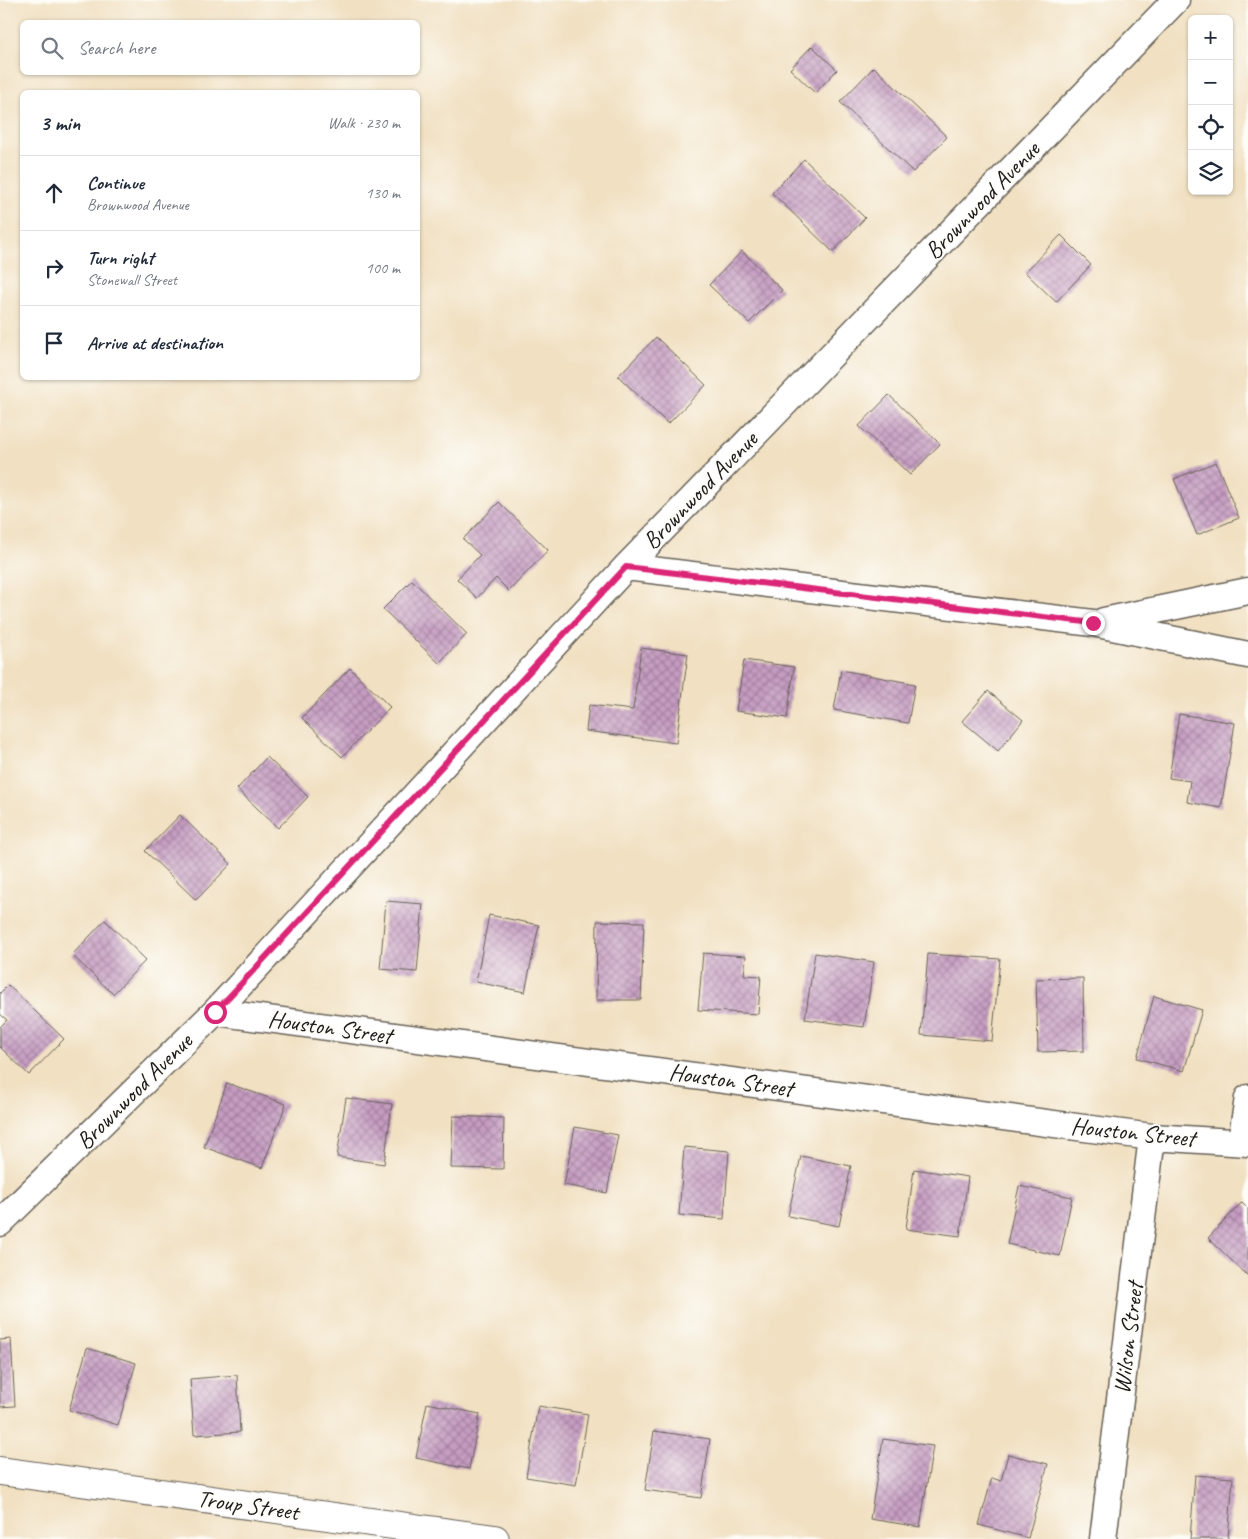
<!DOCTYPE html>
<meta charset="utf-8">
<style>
:root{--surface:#fff;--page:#f6f6f7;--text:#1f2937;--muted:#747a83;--line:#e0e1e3}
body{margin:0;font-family:Caveat,sans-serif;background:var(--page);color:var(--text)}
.controls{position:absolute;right:15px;top:15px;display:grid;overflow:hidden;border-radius:8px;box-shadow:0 1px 4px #0004}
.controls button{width:45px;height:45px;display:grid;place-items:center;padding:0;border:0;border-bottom:1px solid var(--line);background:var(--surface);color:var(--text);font:25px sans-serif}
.stop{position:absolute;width:15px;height:15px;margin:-11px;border:4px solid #db2777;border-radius:50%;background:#fff}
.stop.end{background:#db2777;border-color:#fff;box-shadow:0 1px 5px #0008}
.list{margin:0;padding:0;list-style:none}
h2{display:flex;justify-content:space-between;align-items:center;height:65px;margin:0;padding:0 20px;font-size:21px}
h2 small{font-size:16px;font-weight:400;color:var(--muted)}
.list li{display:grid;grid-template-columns:32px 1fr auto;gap:15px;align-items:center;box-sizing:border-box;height:75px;padding:0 20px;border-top:1px solid var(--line)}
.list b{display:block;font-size:19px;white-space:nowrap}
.list p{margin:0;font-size:16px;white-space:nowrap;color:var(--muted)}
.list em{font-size:16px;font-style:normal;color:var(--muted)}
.icon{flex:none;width:28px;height:28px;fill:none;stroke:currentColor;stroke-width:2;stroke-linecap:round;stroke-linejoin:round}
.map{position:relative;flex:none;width:1248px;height:1539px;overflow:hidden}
.search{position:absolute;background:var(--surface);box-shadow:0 1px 4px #0004;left:20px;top:20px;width:400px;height:55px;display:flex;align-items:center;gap:12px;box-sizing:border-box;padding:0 18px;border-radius:8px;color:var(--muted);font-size:19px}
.panel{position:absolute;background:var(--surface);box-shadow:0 1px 4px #0004;left:20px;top:90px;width:400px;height:290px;border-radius:8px}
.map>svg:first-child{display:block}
.building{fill:url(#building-cross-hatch)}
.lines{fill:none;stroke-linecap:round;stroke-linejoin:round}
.street-casing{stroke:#676156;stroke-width:29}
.secondary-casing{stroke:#676156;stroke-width:30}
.street{stroke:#fff;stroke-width:26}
.secondary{stroke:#fff;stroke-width:28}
.route{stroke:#db2777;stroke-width:6}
.labels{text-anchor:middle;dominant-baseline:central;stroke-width:4;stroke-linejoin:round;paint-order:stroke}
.street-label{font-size:24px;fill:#1c1c1c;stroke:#fdfcf7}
</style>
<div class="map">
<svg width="1248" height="1539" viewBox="0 0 1248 1539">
<defs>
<pattern id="building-cross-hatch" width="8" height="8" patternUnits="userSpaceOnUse" patternTransform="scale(1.25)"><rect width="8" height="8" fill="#c69dc2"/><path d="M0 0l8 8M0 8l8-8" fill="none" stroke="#a07f9d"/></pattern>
</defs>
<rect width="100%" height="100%" fill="#fdfcf7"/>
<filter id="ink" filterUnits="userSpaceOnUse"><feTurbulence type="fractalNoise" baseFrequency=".02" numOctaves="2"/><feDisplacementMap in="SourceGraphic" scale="10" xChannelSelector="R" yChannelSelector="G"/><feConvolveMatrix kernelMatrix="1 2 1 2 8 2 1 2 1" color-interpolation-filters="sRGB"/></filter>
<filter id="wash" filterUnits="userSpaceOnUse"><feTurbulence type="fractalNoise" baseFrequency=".0096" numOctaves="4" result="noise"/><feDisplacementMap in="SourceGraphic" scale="20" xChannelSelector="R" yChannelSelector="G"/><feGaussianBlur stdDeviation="1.12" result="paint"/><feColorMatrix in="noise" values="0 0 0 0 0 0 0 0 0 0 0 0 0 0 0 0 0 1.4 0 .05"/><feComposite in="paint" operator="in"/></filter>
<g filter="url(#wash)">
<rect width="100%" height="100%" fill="#f1e0c1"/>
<g id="blocks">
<!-- building -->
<path class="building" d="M812,46L837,70L815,93L790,69Z
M874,67L947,137L913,172L840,102Z
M804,159L865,218L833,252L772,193Z
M1061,235L1091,265L1056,302L1025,272Z
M742,251L782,290L749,323L709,285Z
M656,337L706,385L668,424L618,376Z
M889,395L940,444L910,475L859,426Z
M1216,462L1239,518L1197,535L1174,479Z
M499,502L548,550L509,591L496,578L477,598L457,579L480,555L463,539Z
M412,580L467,634L439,663L383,609Z
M641,648L688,654L676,743L586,731L589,705L633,710Z
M744,660L794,667L787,718L736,711Z
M350,668L390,707L342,757L302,718Z
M841,670L915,684L908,723L834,710Z
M988,691L1023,720L998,751L962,721Z
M1179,714L1235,723L1221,808L1187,802L1190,781L1169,778Z
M267,757L308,797L278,828L237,789Z
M180,815L231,864L196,900L145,851Z
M386,901L423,904L417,972L380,969Z
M489,915L539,925L525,992L476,982Z
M105,920L146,960L113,994L72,955Z
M597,921L644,922L641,1000H596Z
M703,953L746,956L744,975L761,976L758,1014L698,1010Z
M815,953L874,962L864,1027L805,1019Z
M928,954L1000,959L992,1041L921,1035Z
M1083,978L1084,1051L1038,1052L1036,979Z
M8,985L64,1039L29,1075L0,1047V1027L7,1020L0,1014V993Z
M1154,996L1202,1010L1184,1071L1137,1058Z
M227,1083L286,1104L262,1168L204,1147Z
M346,1098L392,1104L384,1164L337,1157Z
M453,1116L504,1118L503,1169L451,1168Z
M575,1127L618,1135L607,1193L564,1185Z
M684,1147L729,1151L724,1219L679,1215Z
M801,1156L851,1166L839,1226L788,1216Z
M914,1169L968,1177L960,1236L906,1229Z
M1019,1186L1072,1197L1060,1256L1007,1244Z
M1242,1202L1248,1208V1276L1208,1238Z
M11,1339L15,1406L0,1407V1340Z
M87,1348L136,1363L118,1425L69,1410Z
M237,1375L240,1432L194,1435L190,1379Z
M427,1403L480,1414L469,1469L416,1458Z
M538,1406L588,1414L576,1485L526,1477Z
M654,1431L710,1439L701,1498L645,1490Z
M883,1439L933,1446L920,1527L870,1519Z
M1008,1454L1048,1464L1028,1538L979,1525L992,1478L1001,1481Z
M1195,1475L1233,1478L1228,1539H1190Z"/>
</g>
</g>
<g filter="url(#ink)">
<use href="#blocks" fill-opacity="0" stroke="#676156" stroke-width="1"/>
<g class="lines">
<defs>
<path id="street" d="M626,567L1093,623L1248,655
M1104,621L1248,591
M215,1012L1152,1137L1248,1143
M1241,1142L1248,1098
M0,1223L215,1012L626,567L1176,0
M1103,1539L1152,1137"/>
<path id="secondary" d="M0,1471L495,1539"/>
</defs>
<!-- street casing -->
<use href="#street" class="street-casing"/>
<!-- secondary casing -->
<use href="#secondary" class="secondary-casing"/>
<!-- street -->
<use href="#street" class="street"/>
<!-- secondary -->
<use href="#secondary" class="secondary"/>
</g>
</g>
<g class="lines" filter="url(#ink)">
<!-- route -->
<path class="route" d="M215,1012L626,567L1093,623"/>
</g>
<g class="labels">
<!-- street labels -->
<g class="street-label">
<text transform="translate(982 200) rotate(-46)">Brownwood Avenue</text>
<text transform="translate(700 490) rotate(-46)">Brownwood Avenue</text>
<text transform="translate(330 1027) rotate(8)">Houston Street</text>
<text transform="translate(731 1080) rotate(8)">Houston Street</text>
<text transform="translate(134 1091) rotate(-45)">Brownwood Avenue</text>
<text transform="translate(1133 1132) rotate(6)">Houston Street</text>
<text transform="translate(1128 1338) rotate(-83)">Wilson Street</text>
<text transform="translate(248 1505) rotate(8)">Troup Street</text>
</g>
</g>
</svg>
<div class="controls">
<button>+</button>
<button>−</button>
<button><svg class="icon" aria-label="locate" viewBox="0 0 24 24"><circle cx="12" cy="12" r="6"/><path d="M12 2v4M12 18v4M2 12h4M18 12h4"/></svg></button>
<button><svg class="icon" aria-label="layers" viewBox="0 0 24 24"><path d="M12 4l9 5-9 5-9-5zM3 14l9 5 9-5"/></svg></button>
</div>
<div class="stop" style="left:215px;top:1012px"></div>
<div class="stop end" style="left:1093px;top:623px"></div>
<div class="search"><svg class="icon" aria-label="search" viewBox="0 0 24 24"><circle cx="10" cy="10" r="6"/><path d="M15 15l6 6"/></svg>Search here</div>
<section class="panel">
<h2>3 min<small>Walk · 230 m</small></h2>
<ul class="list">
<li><svg class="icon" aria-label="ahead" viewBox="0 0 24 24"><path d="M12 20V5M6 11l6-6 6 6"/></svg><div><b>Continue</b><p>Brownwood Avenue</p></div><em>130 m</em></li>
<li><svg class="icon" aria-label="right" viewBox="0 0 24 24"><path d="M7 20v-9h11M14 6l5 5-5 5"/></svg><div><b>Turn right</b><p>Stonewall Street</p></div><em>100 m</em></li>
<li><svg class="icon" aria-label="arrive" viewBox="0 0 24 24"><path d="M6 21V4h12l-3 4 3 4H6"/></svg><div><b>Arrive at destination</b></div></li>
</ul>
</section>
</div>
